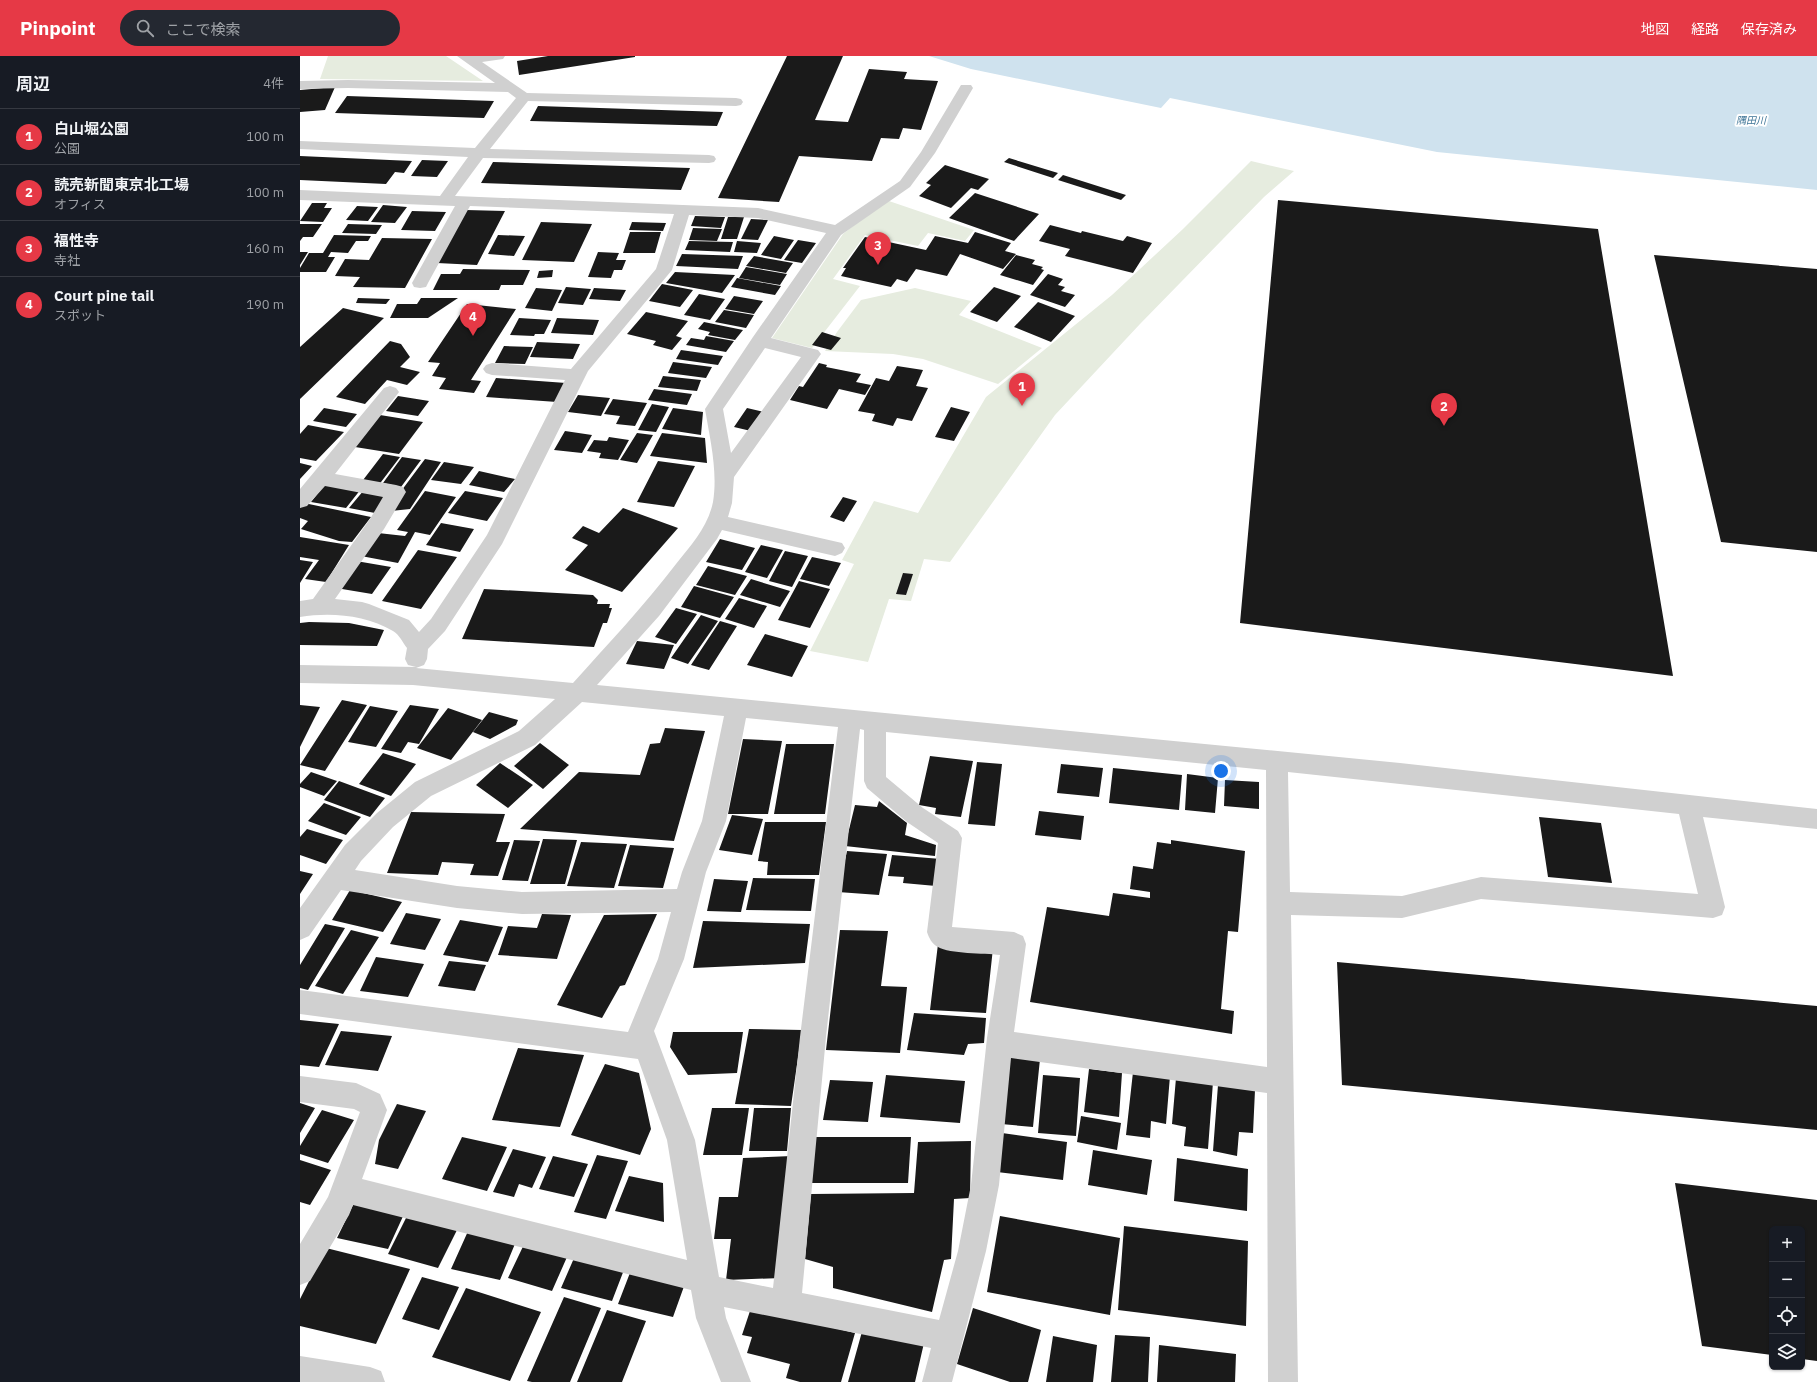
<!DOCTYPE html>
<html lang="ja">
<meta charset="utf-8">
<style>
:root{--surface:#171b24;--page:#242831;--text:#f1f3f6;--muted:#9ea1a6;--line:#363941;--accent:#e63946}
body{margin:0;font-family:"IBM Plex Sans","Noto Sans JP",sans-serif;background:var(--page);color:var(--text)}
.controls{position:absolute;right:12px;bottom:12px;display:grid;overflow:hidden;border-radius:6px;box-shadow:0 1px 3px #0004}
.controls button{width:36px;height:36px;display:grid;place-items:center;padding:0;border:0;border-bottom:1px solid var(--line);background:var(--surface);color:var(--text);font:20px sans-serif}
.you{position:absolute;left:921px;top:715px;width:14px;height:14px;margin:-10px;border:3px solid #fff;border-radius:50%;background:#1a73e8;box-shadow:0 0 0 6px #1a73e833}
.badge{display:grid;place-items:center;width:26px;height:26px;border-radius:50%;background:var(--accent);color:#fff;font-size:13px;font-weight:700}
.pin{position:absolute;translate:-50% -33px;filter:drop-shadow(0 1px 2px #0008)}
.pin::after{content:'';position:absolute;top:21px;width:14px;height:12px;background:inherit;clip-path:polygon(0 0,100% 0,50% 100%)}
.list{margin:0;padding:0;list-style:none}
h2{display:flex;justify-content:space-between;align-items:center;height:52px;margin:0;padding:0 16px;font-size:17px}
h2 small{font-size:13px;font-weight:400;color:var(--muted)}
.list li{display:grid;grid-template-columns:26px 1fr auto;gap:12px;align-items:center;box-sizing:border-box;height:56px;padding:0 16px;border-top:1px solid var(--line)}
.list b{display:block;font-size:15px;white-space:nowrap}
.list p{margin:0;font-size:13px;white-space:nowrap;color:var(--muted)}
.list em{font-size:13px;font-style:normal;color:var(--muted)}
.icon{flex:none;width:22px;height:22px;fill:none;stroke:currentColor;stroke-width:2;stroke-linecap:round;stroke-linejoin:round}
.map{position:relative;flex:none;width:1517px;height:1326px;overflow:hidden}
header{display:flex;align-items:center;gap:24px;box-sizing:border-box;height:56px;padding:0 20px;background:var(--accent);color:#fff}
header strong{font-size:19px}
nav{display:flex;gap:22px;margin-inline-start:auto;font-size:14px}
.search{width:280px;height:36px;background:var(--page);display:flex;align-items:center;gap:10px;box-sizing:border-box;padding:0 14px;border-radius:22px;color:var(--muted);font-size:15px}
main{display:flex}
aside{flex:1;background:var(--surface)}
.map>svg:first-child{display:block}
.green{fill:#e6ecdf}
.water{fill:#cfe2ee}
.building{fill:#1a1a1a}
.lines{fill:none;stroke-linecap:round;stroke-linejoin:round}
.minor{fill:#d0d0d0;fill-rule:evenodd}
.labels{text-anchor:middle;dominant-baseline:central;stroke-width:4;stroke-linejoin:round;paint-order:stroke}
.far-water-label{font-size:10px;font-style:italic;fill:#3f7597;stroke:#fff}
</style>
<header>
<strong>Pinpoint</strong>
<div class="search"><svg class="icon" aria-label="search" viewBox="0 0 24 24"><circle cx="10" cy="10" r="6"/><path d="M15 15l6 6"/></svg>ここで検索</div>
<nav><a>地図</a><a>経路</a><a>保存済み</a></nav>
</header>
<main>
<aside>
<h2>周辺<small>4件</small></h2>
<ul class="list">
<li><span class="badge">1</span><div><b>白山堀公園</b><p>公園</p></div><em>100 m</em></li>
<li><span class="badge">2</span><div><b>読売新聞東京北工場</b><p>オフィス</p></div><em>100 m</em></li>
<li><span class="badge">3</span><div><b>福性寺</b><p>寺社</p></div><em>160 m</em></li>
<li><span class="badge">4</span><div><b>Court pine tail</b><p>スポット</p></div><em>190 m</em></li>
</ul>
</aside>
<div class="map">
<svg width="1517" height="1326" viewBox="0 0 1517 1326">
<rect width="100%" height="100%" fill="#fff"/>
<!-- green -->
<path class="green" d="M28,0H146L183,25L20,23Z
M951,105L994,115L964,141L840,268L755,359L650,506L624,503L611,545L589,543L568,606L510,595L554,508L542,504L574,445L618,457L686,341L812,239L883,173Z
M586,144L674,174L665,185L628,177L618,190L565,179L533,223L560,230L512,292L472,282L543,178Z
M615,232L671,245L659,259L742,292L698,328L623,303L593,298L525,295L537,276L561,244Z"/>
<!-- water -->
<path class="water" d="M629,0H1517V134L1137,96L870,42L861,52L671,13Z"/>
<!-- building -->
<path class="building" d="M248,0H335V1L219,19L217,5Z
M487,0H543L515,64L548,66L569,13L607,16L604,23L638,25L621,74L603,72L599,83L581,82L572,105L499,100L479,146L418,142Z
M35,31L25,54L0,56V34Z
M47,40L194,45L184,62L35,57Z
M238,50L423,56L417,70L230,65Z
M0,100L112,105L104,117L95,116L86,128L0,124Z
M709,102L758,117L753,122L704,106Z
M122,104L148,105L137,121L111,120Z
M193,106L390,112L381,134L181,127Z
M645,109L689,123L678,134L671,132L651,152L619,140L631,129L626,127Z
M763,119L826,139L821,144L758,124Z
M675,137L739,158L714,185L649,162Z
M978,144L1298,173L1373,620L940,567Z
M12,147H27L24,152H32L23,166L0,165Z
M83,149L107,151L95,167L71,166Z
M57,150L78,151L68,165L46,164Z
M166,154L205,155L177,209L137,207Z
M112,155L146,156L135,175L101,174Z
M395,160L425,161L421,172L391,170Z
M428,161H444L437,183H421Z
M451,163L468,164L458,184L441,183Z
M241,166L292,168L274,206L222,204Z
M332,166L366,167L363,175L329,174Z
M0,168H22L13,181H3L0,185Z
M48,168L82,169L76,178L42,177Z
M750,169L781,177L782,175L823,185L827,180L852,187L833,217L765,200L770,193L739,185Z
M393,172L422,173L417,185L389,184Z
M330,176H361L355,197H323Z
M675,176L711,187L705,195L716,198L703,213L660,198L647,220L616,213L607,226L597,223L591,231L541,220L546,212H543L565,181L626,194L635,180L668,187Z
M34,179L71,180L68,185H56L48,197L31,196L28,201H35L26,216H0V212L9,197H23Z
M198,179L225,180L214,200L188,198Z
M474,180L494,184L481,203L461,199Z
M82,182L132,183L105,232L53,231L60,221L35,220L45,203L69,204Z
M498,184L516,187L502,207L484,204Z
M389,185L433,186L430,196L385,194Z
M437,185L461,187L457,197L434,196Z
M0,196H8L0,209Z
M298,196L319,197L316,204H326L322,214H314L311,222L288,221Z
M382,198L443,200L438,213L376,210Z
M716,199L735,204L732,208L743,211L741,213L744,214L733,229L700,219Z
M1354,199L1517,213V496L1421,486Z
M454,200L493,207L486,217L446,210Z
M446,211L487,218L480,229L439,222Z
M163,213L230,214L223,229H201L199,234H133L141,218H160Z
M253,214L252,221L237,222L239,215Z
M375,216L435,219L422,237L366,227Z
M748,218L763,223L758,229L765,231L761,235L775,239L765,251L730,239Z
M437,222L481,230L475,239L431,231Z
M362,228L393,234L380,251L349,245Z
M266,231L291,233L283,249L258,247Z
M694,231L721,240L697,266L670,256Z
M236,232L262,234L252,255L225,252Z
M294,232L326,234L320,245L289,243Z
M399,238L425,243L410,264L384,259Z
M434,240L463,245L454,258L425,253Z
M58,242L90,243L86,248L56,247Z
M121,242H158L128,262H90L97,248H117Z
M738,246L775,260L751,286L714,271Z
M167,248L216,253L171,324L181,325L174,337L139,333L146,322L132,320L140,307L128,306Z
M43,252L84,262L0,343V291Z
M424,254L454,259L446,272L415,266Z
M346,256L388,265L376,280L382,282L372,294L353,289L356,285L327,278Z
M219,262L251,264L244,278H235L234,280L210,279Z
M257,262L299,264L293,279L251,277Z
M404,266L443,274L435,284L408,279L410,276L398,273Z
M522,276L541,282L531,294L512,289Z
M406,280L434,285L426,296L386,289L391,282L404,284Z
M90,285L101,288L110,301L100,311L120,316L107,329L87,324L65,348L36,341Z
M237,286L280,288L273,303L230,301Z
M204,290L233,291L225,308L195,307Z
M381,294L423,300L418,309L376,303Z
M373,306L412,311L406,322L368,317Z
M519,307L527,309L526,311L561,318L556,326L571,329L565,339L539,333L527,353L490,344L499,330L503,331Z
M597,310L623,314L616,330L628,332L612,365L597,362L593,370L572,365L575,358L558,355L576,322L589,325Z
M363,320L401,324L397,335L358,331Z
M196,322L266,327L257,346L186,341Z
M354,333L392,338L387,349L348,344Z
M278,339L310,342L301,360L268,356Z
M98,340L129,345L118,360L86,355Z
M313,343L347,347L335,370L316,368L320,360L304,358Z
M352,348L369,351L356,376L338,374Z
M651,351L670,356L654,385L635,381Z
M24,352L57,358L46,371L13,365Z
M373,352L403,356L401,379L362,373Z
M447,352L464,356L451,375L434,371Z
M80,359L123,366L99,398L55,391Z
M8,369L44,376L16,405L0,402V378Z
M265,375L292,379L282,397L254,394Z
M337,377L353,379L337,407L320,404Z
M362,377L405,382L407,407L350,400Z
M309,381L329,384L318,404L299,402L301,397L287,395L294,384L307,385Z
M83,398L100,401L78,430L60,428Z
M102,401L121,404L101,431L83,427Z
M125,403L141,406L110,453L91,455L87,454Z
M358,405L395,410L374,451L337,446Z
M144,406L174,411L161,428L131,424Z
M0,407L12,410L0,423Z
M179,415L215,423L204,436L169,429Z
M26,427L61,433L46,452L11,446Z
M64,434L89,439L75,457L49,452Z
M125,435L156,441L130,479L115,476L98,507L61,500L78,477L105,480L108,476L97,474Z
M165,435L203,442L187,465L148,457Z
M543,441L557,445L544,466L530,461Z
M4,447L71,461L52,486L39,485L1,473L8,465L0,462V452Z
M323,452L378,472L322,536L265,514L288,489L272,482L283,470L299,477Z
M141,467L174,473L160,496L126,489Z
M0,481L49,489L26,526L5,523L19,504L0,501Z
M420,483L455,492L442,514L406,506Z
M461,489L483,494L467,522L445,516Z
M118,494L157,501L121,553L82,545Z
M485,495L508,500L492,531L469,525Z
M512,501L541,507L529,530L500,523Z
M0,504L13,506L0,527Z
M56,505L91,511L72,538L36,532Z
M408,510L447,520L435,539L396,529Z
M603,517L613,518L606,539L596,538Z
M451,523L490,535L480,551L440,539Z
M499,525L530,533L510,572L478,564Z
M394,530L434,541L420,562L381,551Z
M184,533L293,539L298,544L297,548H310L309,552H312L307,567H303L294,591L162,583Z
M439,542L467,550L454,572L425,563Z
M376,552L397,558L376,588L355,581Z
M401,559L418,565L388,608L371,602Z
M420,565L437,570L409,614L391,609Z
M9,566L49,567L84,574L77,590L0,589V567Z
M465,578L508,590L492,621L447,609Z
M337,585L374,589L364,613L326,608Z
M42,644L67,649L25,715L0,709Z
M0,649L20,651L0,691Z
M110,649L139,653L119,688L108,686L101,697L81,693Z
M70,650L98,655L76,691L48,686Z
M148,652L182,664L151,704L117,692Z
M189,656L218,664L216,669L190,683L173,676Z
M365,672L405,675L374,785L220,773L279,716L340,719L350,688L360,687Z
M443,683L482,685L468,758H428Z
M240,687L269,709L243,733L214,710Z
M486,688H534L525,758H474Z
M83,697L116,708L91,740L59,728Z
M630,700L673,705L661,761L635,758L636,752L619,749Z
M677,706L702,708L695,770L668,768Z
M200,707L233,729L208,752L176,729Z
M761,708L803,712L799,741L757,737Z
M813,712L882,719L879,754L809,747Z
M11,716L37,725L24,740L0,731V728Z
M887,718L918,722L915,757L885,754Z
M925,724L959,726V753L924,750Z
M39,725L85,742L70,761L24,744Z
M579,745L607,767L605,779L636,789L635,800L545,790L555,749L577,751Z
M24,747L61,761L46,779L8,765Z
M739,755L784,760L781,784L735,779Z
M111,756L205,758L196,786H210L198,820L170,819L174,808L142,806L138,819L87,817Z
M432,759L463,763L452,799L419,794Z
M1239,761L1301,767L1312,827L1248,821Z
M465,766H526L519,819H467L468,806L458,805Z
M7,773L43,784L26,808L0,799V781Z
M243,783L277,784L265,828H230Z
M214,784L240,785L228,825L202,824Z
M871,784L945,795L938,876L928,875L921,953L934,955L932,978L730,946L747,851L809,860L813,837L850,842V836L830,833L833,810L853,813L857,786L871,788Z
M281,786L327,788L314,832L267,830Z
M330,789L374,792L363,832L318,830Z
M547,795L587,798L579,839L538,836Z
M592,799L641,803L636,830L603,827L604,821L588,820Z
M0,815L13,818L0,838Z
M453,822L515,823L511,855L446,854Z
M414,823L448,825L441,856L407,855Z
M50,834L102,846L83,876L32,864Z
M106,857L141,863L125,894L90,888Z
M242,858L271,859L257,903L198,899L208,870L237,872Z
M357,858L325,929L320,930L302,962L257,949L304,859Z
M160,864L203,871L188,906L143,899Z
M403,865L510,868L505,907L393,912Z
M25,868L45,872L8,934L0,932V909Z
M51,874L79,881L43,938L15,930Z
M540,874L588,875L581,930L607,931L600,997L526,994Z
M638,888L693,892L686,957L630,954Z
M76,901L124,908L108,941L60,935Z
M149,905L186,909L175,935L138,930Z
M1037,906L1517,950V1074L1042,1029Z
M614,957L686,962L684,987L668,988L664,999L607,994Z
M0,964L39,968L19,1011L0,1009Z
M449,973L502,974L491,1050L435,1048Z
M41,975L92,980L78,1015L25,1009Z
M373,976H443L437,1017L388,1019L370,991Z
M218,992L284,999L260,1071L192,1064Z
M708,1000L740,1003L733,1071L701,1068Z
M305,1008L339,1017L351,1073L340,1099L271,1079Z
M789,1013L822,1017L819,1061L784,1056Z
M833,1016L870,1020L866,1068L851,1065L850,1082L826,1079Z
M586,1019L665,1025L660,1067L580,1061Z
M743,1019L780,1022L776,1080L738,1077Z
M876,1022L913,1026L908,1093L884,1090L886,1071L872,1068Z
M530,1024L573,1026L568,1066L523,1064Z
M918,1029L955,1034L953,1077L939,1076L937,1100L913,1095Z
M0,1047L15,1052L0,1077Z
M97,1048L126,1055L98,1113L75,1108L79,1084Z
M412,1052H449L442,1099H403Z
M454,1052H491L487,1095H449Z
M22,1054L54,1064L28,1107L0,1098V1090Z
M781,1060L821,1067L817,1094L777,1086Z
M702,1077L767,1086L763,1124L697,1116Z
M162,1081L207,1091L187,1135L142,1123Z
M515,1081H611L608,1127H510Z
M671,1085L670,1142L654,1143L651,1203L644,1204L632,1256L533,1232V1211L505,1203L511,1138L614,1137L618,1086Z
M213,1093L246,1101L232,1132L219,1128L214,1141L193,1136Z
M793,1094L852,1104L847,1139L788,1129Z
M297,1099L328,1105L306,1163L274,1156Z
M253,1100L288,1108L274,1141L239,1133Z
M492,1100L481,1222L426,1224L431,1183H414L419,1141H438L443,1102Z
M877,1102L948,1113L947,1155L874,1145Z
M0,1104L31,1114L10,1149L0,1146Z
M329,1120L363,1127L364,1166L315,1155Z
M1375,1127L1517,1144V1305L1502,1303V1173H1472V1299L1402,1290Z
M55,1145L105,1156L88,1193L37,1182Z
M107,1160L157,1174L138,1212L88,1198Z
M700,1160L820,1182L810,1259L687,1236Z
M824,1170L948,1185L946,1270L818,1254Z
M169,1173L217,1183L200,1224L151,1213Z
M228,1180L271,1192L252,1235L208,1222Z
M26,1192L110,1213L76,1288L0,1270V1243Z
M278,1193L327,1206L312,1245L261,1232Z
M333,1209L387,1222L373,1261L318,1248Z
M122,1221L159,1231L139,1274L102,1263Z
M166,1232L241,1256L210,1325L132,1301Z
M264,1241L301,1252L270,1326H232L227,1325Z
M451,1252L555,1277L541,1326H500L486,1322L490,1308L447,1297L452,1281L442,1279Z
M673,1252L741,1274L728,1326H710L657,1308Z
M307,1254L346,1265L322,1326H277Z
M563,1272L624,1287L615,1326H548Z
M815,1279L850,1281L848,1326H811Z
M753,1280L797,1289L793,1326H746Z
M859,1289L936,1298L935,1326H857Z"/>
<g class="lines">
<!-- minor -->
<path class="minor" d="M157,0H205L203,3L182,6L227,37L436,42L441,43L443,46L441,49L436,50L228,45L190,93L409,99L414,100L416,103L414,106L409,107L183,102L155,140L458,152L535,169L600,125L621,96L661,29H671L673,32L635,97L610,131L541,179L471,282L518,294L521,298L434,421L432,447L428,461L542,487L545,492L542,497L535,500L422,474L417,483L359,560L297,629L1100,707L1517,753V773L1403,761L1425,851L1422,859L1413,862L1181,843L1102,862L991,859L998,1326H968L967,1037L711,1002L699,1129L686,1195L652,1326H622L631,1292L424,1251L426,1262L451,1326H421L396,1262L391,1234L53,1149L49,1159L10,1225L0,1229V1188L28,1141L60,1056L54,1053L0,1046V1020L56,1027L80,1038L87,1054L62,1123L387,1204L367,1084L338,1003L0,958V934L328,976L358,903L371,856L222,858L157,852L41,834L9,880L0,884V852L45,789L77,757L115,726L219,675L255,643L113,629L0,627V609L116,611L108,609L105,603L107,592C103,587 99,578 93,575C65,559 31,556 0,561V545L13,543L70,463L83,441L25,430L7,450L0,452V433L84,332L90,330L96,332L99,336L96,340L35,418L96,429L103,431L106,436L84,473L35,543L62,546L69,548L109,564L119,576L131,563L187,479L265,324L192,319L186,317L183,313L186,309L192,307L271,313L356,213L374,158L170,150L128,227L126,231L120,232L114,231L112,227L155,150L0,144V134L140,140L168,101L0,93V85L175,92L216,42L208,36L48,32L0,33V25L48,24L195,27ZM389,159L458,162L526,177L453,281L405,353C410,383 418,415 413,446C408,471 391,489 376,508C344,550 308,588 273,627L116,612L124,609L127,603L128,593L145,575L202,488L288,315L372,214ZM465,292L501,301L431,397L423,353ZM282,646L424,660L402,765L382,816L377,833L222,836L157,830L55,814L61,805L93,771L131,740L235,689ZM446,662L538,671L500,981L473,1232L419,1221L395,1084L354,975L384,903L406,816L426,765ZM560,673L564,674V725L567,732L607,766L638,787L627,876C629,882 632,888 638,891C650,898 684,897 700,899L687,982L671,1129L658,1195L639,1264L502,1237L526,981ZM586,676L966,714L967,1011L714,976L726,888L723,880L714,876L652,871L662,782L658,775L623,752L586,721ZM988,716L1379,758L1398,838L1181,821L1102,840L990,836Z
M0,1300L70,1311L81,1315L85,1326H0Z"/>
</g>
<g class="labels">
<!-- far-water labels -->
<g class="far-water-label">
<text x="1451" y="64">隅田川</text>
</g>
</g>
</svg>
<div class="controls">
<button>+</button>
<button>−</button>
<button><svg class="icon" aria-label="locate" viewBox="0 0 24 24"><circle cx="12" cy="12" r="6"/><path d="M12 2v4M12 18v4M2 12h4M18 12h4"/></svg></button>
<button><svg class="icon" aria-label="layers" viewBox="0 0 24 24"><path d="M12 4l9 5-9 5-9-5zM3 14l9 5 9-5"/></svg></button>
</div>
<div class="you"></div>
<div class="pin badge" style="left:722px;top:350px">1</div>
<div class="pin badge" style="left:1144px;top:370px">2</div>
<div class="pin badge" style="left:578px;top:209px">3</div>
<div class="pin badge" style="left:173px;top:280px">4</div>
</div>
</main>
